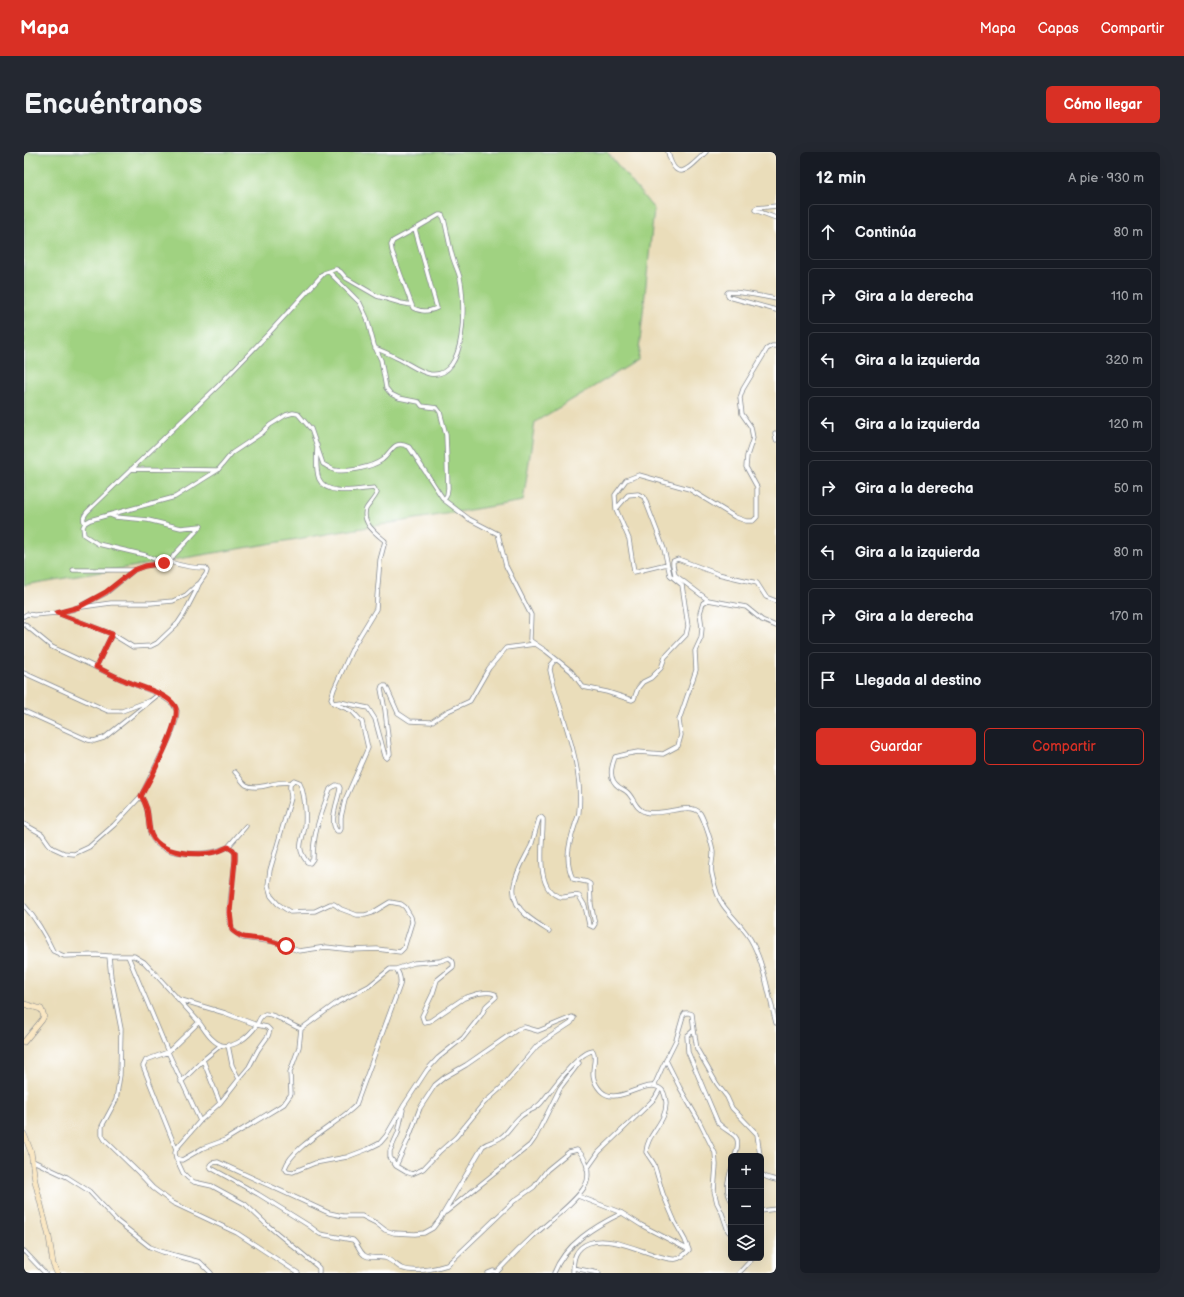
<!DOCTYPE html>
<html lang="es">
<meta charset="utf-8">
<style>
:root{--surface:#171b24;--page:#242831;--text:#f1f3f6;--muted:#9ea1a6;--line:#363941;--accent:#d93025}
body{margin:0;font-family:"Balsamiq Sans",sans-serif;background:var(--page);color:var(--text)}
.controls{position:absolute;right:12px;bottom:12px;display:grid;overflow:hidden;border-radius:6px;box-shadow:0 4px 16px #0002}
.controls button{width:36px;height:36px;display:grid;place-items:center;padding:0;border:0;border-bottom:1px solid var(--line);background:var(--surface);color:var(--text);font:20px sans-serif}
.stop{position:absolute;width:12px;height:12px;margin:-9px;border:3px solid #d93025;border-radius:50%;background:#fff}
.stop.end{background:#d93025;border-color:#fff;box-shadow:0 1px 4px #0008}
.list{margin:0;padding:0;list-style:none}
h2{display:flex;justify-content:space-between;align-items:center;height:52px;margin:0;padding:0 16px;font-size:17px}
h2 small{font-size:13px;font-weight:400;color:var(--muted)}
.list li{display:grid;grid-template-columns:26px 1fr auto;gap:12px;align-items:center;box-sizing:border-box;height:56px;margin:0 8px 8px;padding:0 8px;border:1px solid var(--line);border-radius:6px}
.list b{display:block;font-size:15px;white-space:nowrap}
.list em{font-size:13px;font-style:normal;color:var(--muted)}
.actions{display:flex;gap:8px;padding:12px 16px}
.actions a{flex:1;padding:9px 0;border:1px solid var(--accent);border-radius:6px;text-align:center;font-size:14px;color:var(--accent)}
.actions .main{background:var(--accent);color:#fff}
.icon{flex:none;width:22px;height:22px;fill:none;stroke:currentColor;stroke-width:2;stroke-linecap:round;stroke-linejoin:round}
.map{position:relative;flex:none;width:752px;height:1121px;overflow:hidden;border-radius:6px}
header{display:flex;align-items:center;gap:24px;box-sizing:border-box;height:56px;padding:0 20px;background:var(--accent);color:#fff}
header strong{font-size:19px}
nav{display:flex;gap:22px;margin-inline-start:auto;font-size:14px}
.intro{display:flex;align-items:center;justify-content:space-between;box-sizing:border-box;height:96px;padding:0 24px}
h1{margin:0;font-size:28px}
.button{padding:10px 18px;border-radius:6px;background:var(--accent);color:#fff;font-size:14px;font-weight:700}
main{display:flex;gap:24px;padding:0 24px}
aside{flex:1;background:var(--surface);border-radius:6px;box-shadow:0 4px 16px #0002}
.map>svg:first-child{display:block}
.green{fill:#a0d281;stroke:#5e8070}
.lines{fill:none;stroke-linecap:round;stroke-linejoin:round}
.minor-casing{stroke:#82868c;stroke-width:5}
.secondary-casing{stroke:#82868c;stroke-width:6}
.minor{stroke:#fff;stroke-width:3.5}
.secondary{stroke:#fae7c3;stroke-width:5}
.route{stroke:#d93025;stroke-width:5}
</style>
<header>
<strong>Mapa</strong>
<nav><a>Mapa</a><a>Capas</a><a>Compartir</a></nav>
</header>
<div class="intro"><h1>Encuéntranos</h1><a class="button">Cómo llegar</a></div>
<main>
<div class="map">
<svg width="752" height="1121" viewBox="0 0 752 1121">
<rect width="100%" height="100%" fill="#fff"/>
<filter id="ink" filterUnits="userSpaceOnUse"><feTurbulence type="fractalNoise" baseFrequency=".025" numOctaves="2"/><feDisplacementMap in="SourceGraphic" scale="8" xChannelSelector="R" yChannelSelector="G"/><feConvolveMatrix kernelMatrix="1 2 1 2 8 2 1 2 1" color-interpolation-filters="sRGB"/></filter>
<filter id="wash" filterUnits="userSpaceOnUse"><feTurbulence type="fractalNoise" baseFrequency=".012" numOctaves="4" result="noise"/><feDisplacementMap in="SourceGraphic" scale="16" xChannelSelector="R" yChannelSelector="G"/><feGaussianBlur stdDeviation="0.9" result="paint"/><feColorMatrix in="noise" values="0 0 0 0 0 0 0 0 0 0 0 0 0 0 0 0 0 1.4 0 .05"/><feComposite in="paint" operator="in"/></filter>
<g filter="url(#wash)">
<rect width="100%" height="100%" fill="#eaddba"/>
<!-- green -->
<path class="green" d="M0,0H583L630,57L614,208L511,270L499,349L0,433Z"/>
</g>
<g filter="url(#ink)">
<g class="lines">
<defs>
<path id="minor" d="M644,0C652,34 666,15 682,0
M752,54L732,56L731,58L752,66
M305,120L336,151L343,166L350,193L357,208L362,236L367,242L375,246L395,250L398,254L413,256L416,260L422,283L424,336L423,343L420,348
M752,147C736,144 720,140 704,140L703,141L705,145L752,158
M351,196C358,199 366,202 373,206C384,211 395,220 406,222C444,228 441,148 436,126C434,118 430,111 428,103C425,91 423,79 420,67L418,63H415L391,77L369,89L367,93L368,99L389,156C398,160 404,160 413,156L391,77
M751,281L752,288
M107,317L193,318
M592,357L591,343L602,328L615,323L665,337L711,365L722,369H729L733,365V335L722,315L723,304L729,286L727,275L718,262L716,246L719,237L743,197L748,194H752
M61,371C58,367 60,364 63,360L195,233L245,181L300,121L312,117L317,120L322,126L353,144L377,151L388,153
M140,411L121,403L74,392L60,383L59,375L61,371L66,368L151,345L194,318L208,301L238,281L246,273L262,263L269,261L274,262L287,277L299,312C303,314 307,317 310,318C322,321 348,315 358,308C368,300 369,287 385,295L420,348L445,367L474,382L482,414L507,463L506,487L507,489L522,499L547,519L559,535L583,540L608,548L610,547L614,536L619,530L627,526L637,516L641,505L662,483L664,474L658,433L646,423L640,397L620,345L614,342L604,343L592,357L605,387L610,420L643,412
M49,418H110
M684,448L679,451L676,461L678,476L677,486L671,499L672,518L655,568L657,583L654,594L639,602L614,600L603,602L591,605C587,616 584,627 595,635C598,637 601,638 603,640C610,646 611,657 621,660C637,665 667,649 676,661C680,667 689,694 689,701C689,709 686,715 688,722C690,732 693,745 699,753C709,767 722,777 729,792C741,816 745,845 752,871
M752,449L742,445L733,431L694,422L654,407L649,409V413L651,423L684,448L722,455L738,468L752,474
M58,455L87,451H127L149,449L162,443L174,432
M33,461L88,482L109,495L127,494L133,491L154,471L160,462L172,439L175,432L182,422L183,419L181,416C168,416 158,414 146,410L150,403L177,374L157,376L124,368L91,365L86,363
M0,464L3,462L10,463L33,461L50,457L82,441L110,418L121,414L146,410
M0,472L28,495L99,528L135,542L149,552L153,559L152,568L146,585L117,644L90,673L65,695L50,702L40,701L29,696L25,692L18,682L0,672
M72,515L88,482
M0,521L84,559H98L125,549
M310,551L316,550L344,556L351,567L361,604L363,606L366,602L361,558L357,537L358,534H362L374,561L386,569L407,570L424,559L446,549L465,516L482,496L511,492
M0,559L64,588L70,589L80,586L135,542
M211,620C215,624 218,630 222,633C234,640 253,627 267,631
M117,644C126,658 123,665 126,680C132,704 170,703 189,700C195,699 199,697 204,695L209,698L211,701V708L205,760L206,769L208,778L219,786L251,790L275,799L302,795L328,798L353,797L376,800L380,796L388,770L387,765L381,755L377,752L366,750L348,761L341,763H333L317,757L310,752H306L291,759L266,760L254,752L247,744L244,733L246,718L267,646C267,639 263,633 270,628L275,630C281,640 282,662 281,674C279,689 271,694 283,710L286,711L289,707C289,680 297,662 306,637L312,633L315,634L316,636C315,647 304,670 313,679H316L317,677V665L321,648L344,596L338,570L328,559L309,551L307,547L310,537L329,495L352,457L356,408L361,389C353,382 337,371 342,357C345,352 350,347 353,341L350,336C334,337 303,345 295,327C291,316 293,304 293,293
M204,695L222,674
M0,753C12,767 21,782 29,799L40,804L72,803L85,804H110L120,810C138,829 156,849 174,869C180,876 186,889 197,893C210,897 225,884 232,874C235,870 235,864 241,862C250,861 268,874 277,877L314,850L345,834L366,817H372C376,822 377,826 376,833L332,953C314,972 269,993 261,1016L263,1019L269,1020L291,1011L323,1005L344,997L356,991L362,984L380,953L403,918L414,906L439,886L458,862L462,854L472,845L471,842C462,838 449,843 440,846L406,869L400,870L398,864L409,841L413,828L429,815C430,811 429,808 425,806L416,809L390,811L372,817
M525,779C517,774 509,769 502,763C477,741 496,716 507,694C510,685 512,676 515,667L517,665L519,667V671C519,690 510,740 537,745C543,746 549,742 555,744L561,754L565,773L569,775L571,772L567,752L566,732L563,730L549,727C540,709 545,691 551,673C552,669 555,664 555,659C560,612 536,563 526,518L527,513L532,507
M85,804L87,825L97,877L96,923L92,948L78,974V983L81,988L115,1021L129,1036L149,1051L213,1081L274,1121
M104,804L144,900L176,969
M154,847L201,861L233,873L243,875L246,878L244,884L234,898L225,915L215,927L196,951L176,969L152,997L151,1001L152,1006L158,1008L179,996L201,988L260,952L267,942L266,920L275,895L277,877
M204,893L208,913L215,927
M179,908L196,951
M642,908L656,936L675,969L691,1001L692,1013L690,1039L693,1051L698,1061L704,1079L707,1082
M157,930L179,908L197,893
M630,934L638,916L652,888L659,864L661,861H665L668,862L670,878
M152,997L119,914L122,908L144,900L175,870
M711,1004C719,979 707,985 694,971L664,900L663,884L670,878L673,897L693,932L703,945L708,956L733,982L736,1004
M152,1006L159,1021L164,1026L170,1030L188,1034L221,1052L242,1072L293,1114L295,1116V1121
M9,1009L43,1025L65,1039L93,1069L126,1095L139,1100L176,1110L187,1121
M372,1014L384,988L396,956L411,933L421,925L442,913L494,877L500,875L514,879L548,865L550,866L547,871L521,888L513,894L478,935L460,951L432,985L415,1000L399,1017L388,1022L382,1020L372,1014L366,1005V999L374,981L379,958
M563,1017L575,1000L624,953L631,946L636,937
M707,1018C704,1028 701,1038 707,1048
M737,1021C740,1026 746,1026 752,1028
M554,1044L598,1061L617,1073L665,1098
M737,1059L752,1057
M422,1060L506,993L511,986L536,936L555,911
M0,1099L21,1121
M549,1116L575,1121
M473,1120C484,1108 496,1096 508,1085C522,1072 552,1050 561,1034C567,1024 563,1005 553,998L545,1000L523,1018L510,1035L490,1049L423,1113C410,1117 390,1121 377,1116C372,1113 367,1108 361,1106C354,1104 347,1108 340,1103C335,1099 334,1092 329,1088L296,1082L284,1073L234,1042L187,1016L186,1013L188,1011L194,1010L305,1061L319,1064H338L352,1071L361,1078L370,1081L391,1082L400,1081L409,1076L416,1067L459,994C464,990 470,990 476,986C484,981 489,970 497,964C504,958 511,958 517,951C527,939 554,900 569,899C575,909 561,922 577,939C594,956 623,923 638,938C641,941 641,945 642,950C643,971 623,981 622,1000L630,1012L639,1042L651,1070L661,1088L665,1098
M464,1121L469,1119L473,1120V1121
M530,1121C541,1092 571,1074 598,1061
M549,1121C549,1107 551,1096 565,1091C584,1084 612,1097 631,1103C637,1105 646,1108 652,1107C658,1106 661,1102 665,1098
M715,1121L729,1106"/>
<path id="secondary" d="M0,852L17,857L20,864L18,868L0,890
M0,982L7,1000L11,1029L25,1085L29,1112L33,1121"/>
</defs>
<!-- minor casing -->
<use href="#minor" class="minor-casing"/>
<!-- secondary casing -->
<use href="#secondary" class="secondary-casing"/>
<!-- minor -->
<use href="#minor" class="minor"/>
<!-- secondary -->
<use href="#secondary" class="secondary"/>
</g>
</g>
<g class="lines" filter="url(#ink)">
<!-- route -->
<path class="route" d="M140,411L121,414L110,418L82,440L55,455L33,461L88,482L72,515C81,519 90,524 100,528C114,535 142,540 151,554C159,566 125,630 117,644C126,658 123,665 126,679C132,703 177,705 195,699C198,698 201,696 204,695L209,698L211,701V708L206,760L208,778C219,788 224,785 238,787C246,788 254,791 262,794"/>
</g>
</svg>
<div class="controls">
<button>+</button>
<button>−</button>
<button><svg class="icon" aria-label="layers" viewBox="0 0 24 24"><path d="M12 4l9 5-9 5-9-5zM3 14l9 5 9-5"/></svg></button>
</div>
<div class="stop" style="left:262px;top:794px"></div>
<div class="stop end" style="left:140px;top:411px"></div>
</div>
<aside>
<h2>12 min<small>A pie · 930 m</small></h2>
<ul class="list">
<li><svg class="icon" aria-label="ahead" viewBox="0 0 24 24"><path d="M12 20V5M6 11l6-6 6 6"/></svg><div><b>Continúa</b></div><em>80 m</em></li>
<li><svg class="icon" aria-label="right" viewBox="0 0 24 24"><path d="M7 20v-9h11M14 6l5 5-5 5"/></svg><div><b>Gira a la derecha</b></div><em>110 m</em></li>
<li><svg class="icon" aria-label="left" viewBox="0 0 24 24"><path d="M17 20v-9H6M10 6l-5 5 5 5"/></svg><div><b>Gira a la izquierda</b></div><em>320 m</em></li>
<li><svg class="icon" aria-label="left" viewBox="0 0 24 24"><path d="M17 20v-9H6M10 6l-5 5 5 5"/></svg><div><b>Gira a la izquierda</b></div><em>120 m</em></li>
<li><svg class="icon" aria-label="right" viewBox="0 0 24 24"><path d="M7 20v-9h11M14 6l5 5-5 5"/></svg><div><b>Gira a la derecha</b></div><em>50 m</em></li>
<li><svg class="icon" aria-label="left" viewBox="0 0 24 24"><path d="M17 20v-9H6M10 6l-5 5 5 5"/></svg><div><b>Gira a la izquierda</b></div><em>80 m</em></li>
<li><svg class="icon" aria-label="right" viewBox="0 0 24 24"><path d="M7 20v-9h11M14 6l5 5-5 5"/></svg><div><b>Gira a la derecha</b></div><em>170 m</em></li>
<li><svg class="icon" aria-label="arrive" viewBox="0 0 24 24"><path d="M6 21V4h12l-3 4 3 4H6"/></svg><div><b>Llegada al destino</b></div></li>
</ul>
<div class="actions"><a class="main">Guardar</a><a>Compartir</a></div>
</aside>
</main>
